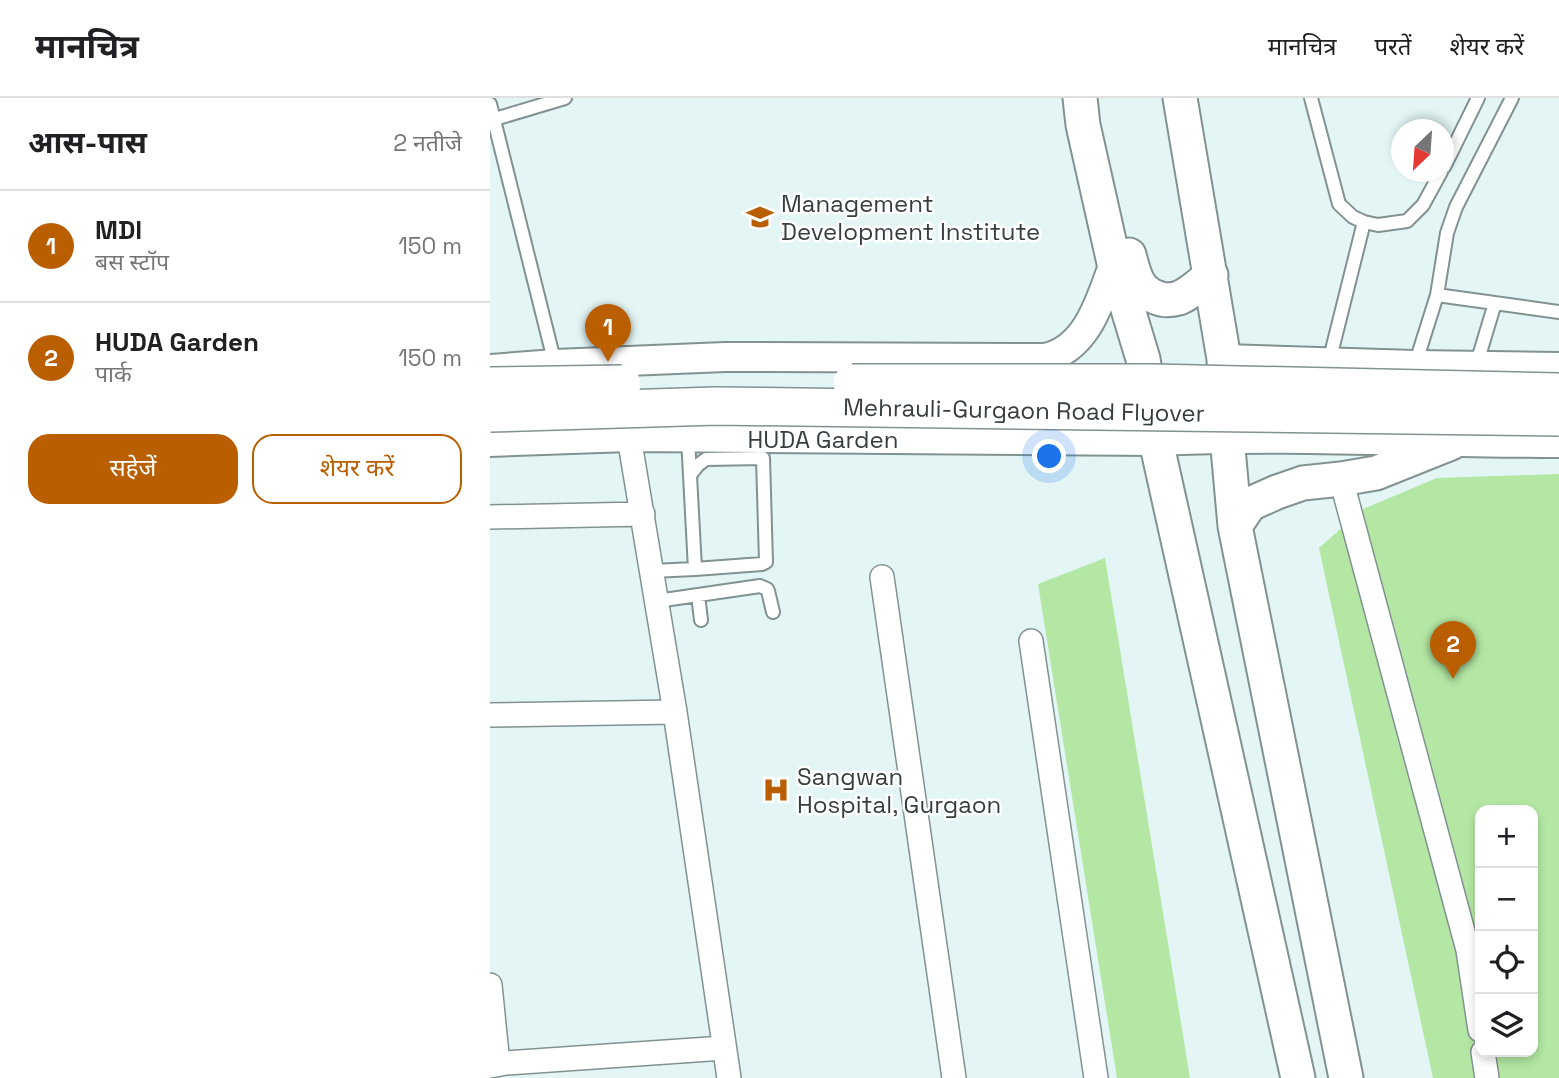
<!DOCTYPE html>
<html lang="hi">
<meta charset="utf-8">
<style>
:root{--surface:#fff;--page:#f6f6f6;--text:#202124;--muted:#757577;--line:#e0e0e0;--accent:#ba5f01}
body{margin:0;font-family:"Space Grotesk","Noto Sans Devanagari",sans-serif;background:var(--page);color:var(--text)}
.controls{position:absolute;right:21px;bottom:21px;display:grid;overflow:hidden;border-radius:14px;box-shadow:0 4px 10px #0003}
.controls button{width:63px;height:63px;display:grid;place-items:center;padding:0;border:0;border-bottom:2px solid var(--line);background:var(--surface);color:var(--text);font:35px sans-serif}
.compass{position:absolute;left:901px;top:21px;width:63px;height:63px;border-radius:50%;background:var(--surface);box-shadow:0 4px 10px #0003;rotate:205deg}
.you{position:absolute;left:560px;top:359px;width:24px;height:24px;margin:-18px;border:5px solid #fff;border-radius:50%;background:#1a73e8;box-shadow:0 0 0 10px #1a73e833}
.badge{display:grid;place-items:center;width:46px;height:46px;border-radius:50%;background:var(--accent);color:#fff;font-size:23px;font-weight:700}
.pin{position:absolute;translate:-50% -58px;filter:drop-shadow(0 2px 4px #0008)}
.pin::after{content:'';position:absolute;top:37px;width:24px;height:21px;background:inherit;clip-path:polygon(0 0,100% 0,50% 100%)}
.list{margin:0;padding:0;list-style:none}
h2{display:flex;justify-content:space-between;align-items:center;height:91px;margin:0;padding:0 28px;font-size:30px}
h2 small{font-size:23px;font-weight:400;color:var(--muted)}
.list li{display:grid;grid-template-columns:46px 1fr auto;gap:21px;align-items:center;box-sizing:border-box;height:112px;padding:0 28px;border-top:2px solid var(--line)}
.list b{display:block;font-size:26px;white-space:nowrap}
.list p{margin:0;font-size:23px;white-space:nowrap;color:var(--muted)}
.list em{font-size:23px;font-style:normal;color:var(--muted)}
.actions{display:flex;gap:14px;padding:21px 28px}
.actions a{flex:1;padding:16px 0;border:2px solid var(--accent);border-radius:21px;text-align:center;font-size:24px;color:var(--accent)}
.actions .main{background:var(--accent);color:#fff}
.icon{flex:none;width:38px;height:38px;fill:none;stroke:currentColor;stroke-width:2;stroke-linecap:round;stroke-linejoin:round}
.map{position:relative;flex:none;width:1069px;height:980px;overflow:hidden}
header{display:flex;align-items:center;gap:42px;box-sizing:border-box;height:98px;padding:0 35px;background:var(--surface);border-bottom:2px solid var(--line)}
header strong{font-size:33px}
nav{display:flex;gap:38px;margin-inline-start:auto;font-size:24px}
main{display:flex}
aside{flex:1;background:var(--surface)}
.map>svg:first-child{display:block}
.green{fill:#b3e7a3;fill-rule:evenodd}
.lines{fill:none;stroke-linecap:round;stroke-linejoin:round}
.service-casing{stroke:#819291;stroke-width:16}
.minor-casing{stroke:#819291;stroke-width:26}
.tertiary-casing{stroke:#819291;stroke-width:32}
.secondary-casing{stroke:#819291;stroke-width:37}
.service{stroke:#fff;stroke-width:12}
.minor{stroke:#fff;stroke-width:23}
.tertiary{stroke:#fff;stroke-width:28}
.secondary{stroke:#fff;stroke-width:33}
.primary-bridge-casing{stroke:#819291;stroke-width:40;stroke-linecap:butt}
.primary-bridge{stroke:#fff;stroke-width:37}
.labels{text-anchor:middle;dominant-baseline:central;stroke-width:5;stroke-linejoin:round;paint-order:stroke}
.poi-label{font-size:24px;fill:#373e3e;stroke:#fff;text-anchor:start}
.street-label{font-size:24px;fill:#373e3e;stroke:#fff}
</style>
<header>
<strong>मानचित्र</strong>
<nav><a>मानचित्र</a><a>परतें</a><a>शेयर करें</a></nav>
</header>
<main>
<aside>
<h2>आस-पास<small>2 नतीजे</small></h2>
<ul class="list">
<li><span class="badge">1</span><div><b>MDI</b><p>बस स्टॉप</p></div><em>150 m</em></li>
<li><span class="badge">2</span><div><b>HUDA Garden</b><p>पार्क</p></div><em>150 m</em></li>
</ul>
<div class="actions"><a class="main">सहेजें</a><a>शेयर करें</a></div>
</aside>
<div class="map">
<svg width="1069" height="980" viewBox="0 0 1069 980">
<rect width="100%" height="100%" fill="#e3f6f5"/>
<!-- green -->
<path class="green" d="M1069,376V980H943L829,450L873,411L947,380ZM990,712H1043V954H990Z
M615,460L700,980H627L548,486Z"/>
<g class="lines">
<defs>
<path id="service" d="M821,0L849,106L863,119L874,124L888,127L917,123L933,107L951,74
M0,6L65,266
M5,21L75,0
M954,69L988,0
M947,197L1069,214
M839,264L874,124
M925,267L947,197L957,135L966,109L1022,0
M986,268L1005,205
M198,340L200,377
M273,360L276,464L272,466L205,471L200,377L208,367L216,361Z
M162,473L205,471
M208,497L211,522
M167,503L270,488L277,491L278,493L283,514"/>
<path id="minor" d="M139,339L185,614L239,980
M851,381L978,852L990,932
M0,419L153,416
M392,479L464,980
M541,543L606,980
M0,617L185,614
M0,887L8,966
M993,954L997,980
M0,968L16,965L234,950"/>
<path id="tertiary" d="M734,261L925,267L1069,269
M0,271L65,266L235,259L555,260C598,251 611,200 624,165
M0,344L139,339L666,343C800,337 935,345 1069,345"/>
<path id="secondary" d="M590,0L593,27L624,165L653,261L666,343L808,980
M690,0L734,261L737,339L745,428L856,980
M639,157C644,175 647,194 668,200C675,203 682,202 689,200C701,195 711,185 721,177
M745,428L760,406L787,394L813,385L851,381L886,375L961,345"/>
</defs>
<!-- service casing -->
<use href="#service" class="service-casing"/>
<!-- minor casing -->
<use href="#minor" class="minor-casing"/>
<!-- tertiary casing -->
<use href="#tertiary" class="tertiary-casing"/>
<!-- secondary casing -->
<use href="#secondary" class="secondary-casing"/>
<!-- service -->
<use href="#service" class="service"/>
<!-- minor -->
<use href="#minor" class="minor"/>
<!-- tertiary -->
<use href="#tertiary" class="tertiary"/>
<!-- secondary -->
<use href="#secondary" class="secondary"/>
<defs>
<path id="primary-bridge" d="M362,285H663L1069,294
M0,288L132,286
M0,315L226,308L1069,319"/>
</defs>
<!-- primary-bridge casing -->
<use href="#primary-bridge" class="primary-bridge-casing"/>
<!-- primary-bridge -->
<use href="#primary-bridge" class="primary-bridge"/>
</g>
<!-- icons -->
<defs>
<symbol id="university-bare" viewBox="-9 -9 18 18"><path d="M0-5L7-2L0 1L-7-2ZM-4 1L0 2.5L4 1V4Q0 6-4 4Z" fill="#ba5f01" stroke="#fff" stroke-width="2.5" paint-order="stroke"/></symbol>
<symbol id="hospital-bare" viewBox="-9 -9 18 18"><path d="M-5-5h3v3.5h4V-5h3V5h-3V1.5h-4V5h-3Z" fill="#ba5f01" stroke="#fff" stroke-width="2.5" paint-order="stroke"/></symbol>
</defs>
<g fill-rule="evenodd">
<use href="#university-bare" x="251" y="100" width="38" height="38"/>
<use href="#hospital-bare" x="267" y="673" width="38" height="38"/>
</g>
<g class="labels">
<!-- poi labels -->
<g class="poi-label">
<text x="291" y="105">Management<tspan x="291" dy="28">Development Institute</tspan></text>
<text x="307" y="678">Sangwan<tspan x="307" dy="28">Hospital, Gurgaon</tspan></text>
</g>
<!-- street labels -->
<g class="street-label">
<text transform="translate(534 312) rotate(1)">Mehrauli-Gurgaon Road Flyover</text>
<text x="333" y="341">HUDA Garden</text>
</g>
</g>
</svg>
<div class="controls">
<button>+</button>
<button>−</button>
<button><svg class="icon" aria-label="locate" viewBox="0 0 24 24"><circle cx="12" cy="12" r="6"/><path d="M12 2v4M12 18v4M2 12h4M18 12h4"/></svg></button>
<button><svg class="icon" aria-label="layers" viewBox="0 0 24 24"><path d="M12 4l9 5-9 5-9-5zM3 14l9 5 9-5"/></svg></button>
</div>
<svg class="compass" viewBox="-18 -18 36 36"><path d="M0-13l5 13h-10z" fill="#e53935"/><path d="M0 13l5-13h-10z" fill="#757577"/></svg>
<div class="you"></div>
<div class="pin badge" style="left:118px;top:264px">1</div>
<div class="pin badge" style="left:963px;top:581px">2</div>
</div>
</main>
